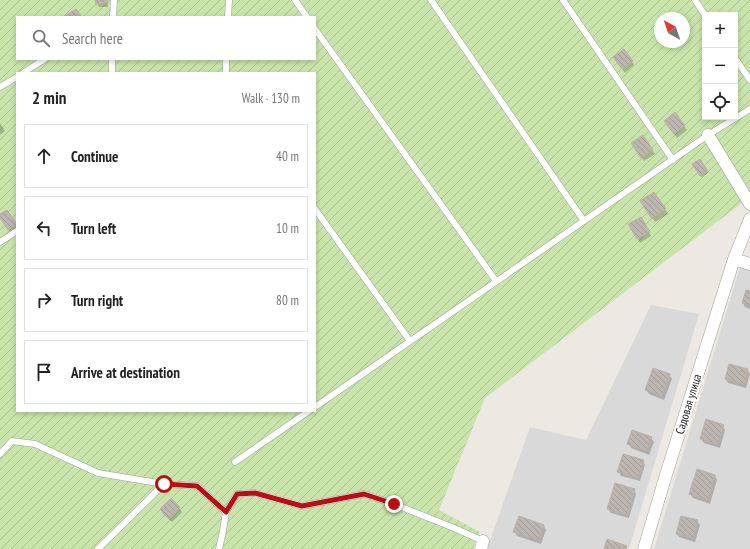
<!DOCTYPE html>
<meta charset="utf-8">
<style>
:root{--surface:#fff;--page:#f6f6f6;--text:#222;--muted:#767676;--line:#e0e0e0}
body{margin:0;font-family:"PT Sans Narrow",sans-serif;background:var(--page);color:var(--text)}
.controls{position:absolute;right:12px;top:12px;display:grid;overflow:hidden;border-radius:0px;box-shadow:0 2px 6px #0003}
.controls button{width:36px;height:36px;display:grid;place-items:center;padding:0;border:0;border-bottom:1px solid var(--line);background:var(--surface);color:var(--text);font:20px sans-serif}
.compass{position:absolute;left:654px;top:12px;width:36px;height:36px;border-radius:50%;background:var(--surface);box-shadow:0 2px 6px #0003;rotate:320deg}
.stop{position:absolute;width:12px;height:12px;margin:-9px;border:3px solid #b90f13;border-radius:50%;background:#fff}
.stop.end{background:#b90f13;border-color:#fff;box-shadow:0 1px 4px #0008}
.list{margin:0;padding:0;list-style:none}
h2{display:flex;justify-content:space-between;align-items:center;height:52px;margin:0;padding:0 16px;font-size:17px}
h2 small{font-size:13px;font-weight:400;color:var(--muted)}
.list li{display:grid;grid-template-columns:26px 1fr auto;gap:12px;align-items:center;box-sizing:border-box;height:64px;margin:0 8px 8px;padding:0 8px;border:1px solid var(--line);border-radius:0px}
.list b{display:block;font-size:15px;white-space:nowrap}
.list em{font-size:13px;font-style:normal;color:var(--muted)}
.icon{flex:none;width:22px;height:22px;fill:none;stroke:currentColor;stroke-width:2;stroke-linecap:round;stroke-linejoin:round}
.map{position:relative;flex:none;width:750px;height:549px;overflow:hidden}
.search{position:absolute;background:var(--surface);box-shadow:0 2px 6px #0003;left:16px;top:16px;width:300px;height:44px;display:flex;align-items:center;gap:10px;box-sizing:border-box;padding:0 14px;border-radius:0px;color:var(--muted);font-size:15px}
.panel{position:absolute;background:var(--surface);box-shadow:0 2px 6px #0003;left:16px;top:72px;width:300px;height:340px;border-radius:0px}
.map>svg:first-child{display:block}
.residential{fill:#dad9d9}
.garden{fill:url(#garden-furrows);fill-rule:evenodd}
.shadow{fill:#0003}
.building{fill:url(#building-back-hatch);stroke:#bdb0a6}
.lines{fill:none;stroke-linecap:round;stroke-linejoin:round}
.lane-casing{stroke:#a0a0a0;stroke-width:7}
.street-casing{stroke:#a0a0a0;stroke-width:13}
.lane{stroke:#fff;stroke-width:6}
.street{stroke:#fff;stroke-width:12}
.route{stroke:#b90f13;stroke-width:5}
.labels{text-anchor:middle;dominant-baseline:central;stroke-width:4;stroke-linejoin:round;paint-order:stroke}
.street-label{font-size:12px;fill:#1c1c1c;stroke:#fff}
</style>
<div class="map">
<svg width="750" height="549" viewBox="0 0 750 549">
<defs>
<pattern id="garden-furrows" width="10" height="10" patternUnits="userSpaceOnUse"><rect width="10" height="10" fill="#c8e4ab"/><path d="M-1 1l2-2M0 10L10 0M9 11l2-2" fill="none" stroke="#abc393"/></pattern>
<pattern id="building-back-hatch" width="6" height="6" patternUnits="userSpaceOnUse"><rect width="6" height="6" fill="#bdb5af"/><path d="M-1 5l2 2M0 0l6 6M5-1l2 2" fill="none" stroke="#a29b96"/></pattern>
</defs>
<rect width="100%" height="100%" fill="#ede9e2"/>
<!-- residential -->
<path class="residential" d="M740,267L750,270V549H654Z
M651,305L699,314L629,549H487L530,427L586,440Z"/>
<!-- garden -->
<path class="garden" d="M0,0H750V197L485,398L439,510L480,532L473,549H0ZM705,15H735V117H705ZM17,17H315V59H17ZM660,18H684V42H660ZM17,73H315V411H17Z"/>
<!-- shadow -->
<path class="shadow" d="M96,0H108V7H99L97,3Z
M632,61L634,65L625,73L617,62Z
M705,86V94L702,89Z
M0,123L5,131L0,135Z
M668,125L684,126L687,130L677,138Z
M635,147L652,150L655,154L644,161Z
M700,161L708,173L702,177L693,165Z
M654,193L668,214L655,222L644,205Z
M7,211L17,227V229L11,233L0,216Z
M641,218L651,236L640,243L630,224Z
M750,292V309L745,307L743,303Z
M747,370L750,374L746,388L728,383L726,379Z
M669,375L672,379L664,400L649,394L646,390Z
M723,426L725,430L720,448L704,443L701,439Z
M651,438L654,442L649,455L631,448L629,444Z
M643,461L645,465L640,481L621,476L618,471Z
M698,470L715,476L717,480L710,504L693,498L690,494Z
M634,490L636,494L629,518L611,513L608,509Z
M171,500L179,508L182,512L172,522L163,514L161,510Z
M519,517L544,526L546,530L541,544L517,536L514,531Z
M697,521L700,525L695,542L679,537L677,533Z"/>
<!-- building -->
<path class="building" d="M95,0H107V3L96,4Z
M76,9L82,17H63Z
M624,49L633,61L622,69L613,57Z
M675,112L685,126L674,134L664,121Z
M643,135L653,150L641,158L631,143Z
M700,159L708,171L700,176L692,164Z
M654,192L666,209L652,219L640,201Z
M7,210L17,224L8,230L0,218V214Z
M641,217L650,232L637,239L628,224Z
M746,290L750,291V306L742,303Z
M729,364L748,369L744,384L725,379Z
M653,368L670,374L662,396L645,390Z
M706,419L724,425L717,444L700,439Z
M632,430L652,437L647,451L627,444Z
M623,454L644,460L638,478L617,472Z
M697,469L715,475L708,500L689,494Z
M615,483L635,489L627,515L607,509Z
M171,498L180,507L169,519L160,509Z
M519,516L544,525L539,540L513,532Z
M681,516L698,520L693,538L676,534Z
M607,539L627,546L626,549H604Z"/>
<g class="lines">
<defs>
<path id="lane" d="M295,0L307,17
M431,0L584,221
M563,0L673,160
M695,0L705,15
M113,17L114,0
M228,17L229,0
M315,29L496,281
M735,58L750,80
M23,73L45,59
M112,73V59
M226,73V59
M0,87L17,77
M315,209L410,341
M0,242L17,231
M315,407L708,135L750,109
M0,454L12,441L35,444L98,473L164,484L197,486L226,512L237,494L255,493L302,506L364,494L394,504L454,528L483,541
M235,462L309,411
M98,549L164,484
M219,549L223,531L226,512"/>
<path id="street" d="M708,135L750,204
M750,219L734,259L750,264
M481,549L483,541
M644,549L665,478L734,259"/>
</defs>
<!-- lane casing -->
<use href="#lane" class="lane-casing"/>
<!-- street casing -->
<use href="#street" class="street-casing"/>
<!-- lane -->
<use href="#lane" class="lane"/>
<!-- street -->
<use href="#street" class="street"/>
</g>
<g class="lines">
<!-- route -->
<path class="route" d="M164,484L197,486L226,512L237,494L255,493L302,506L364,494L394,504"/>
</g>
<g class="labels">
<!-- street labels -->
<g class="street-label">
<text transform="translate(688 404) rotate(-73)">Садовая улица</text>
</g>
</g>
</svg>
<div class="controls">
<button>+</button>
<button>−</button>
<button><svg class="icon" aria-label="locate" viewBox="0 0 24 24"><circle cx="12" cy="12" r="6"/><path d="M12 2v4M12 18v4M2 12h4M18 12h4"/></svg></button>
</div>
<svg class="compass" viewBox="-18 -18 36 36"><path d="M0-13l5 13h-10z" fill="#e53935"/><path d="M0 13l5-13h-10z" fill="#767676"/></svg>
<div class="stop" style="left:164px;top:484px"></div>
<div class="stop end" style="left:394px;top:504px"></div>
<div class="search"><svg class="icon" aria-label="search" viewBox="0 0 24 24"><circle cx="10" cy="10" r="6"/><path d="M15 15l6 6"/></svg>Search here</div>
<section class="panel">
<h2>2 min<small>Walk · 130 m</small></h2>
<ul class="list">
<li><svg class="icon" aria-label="ahead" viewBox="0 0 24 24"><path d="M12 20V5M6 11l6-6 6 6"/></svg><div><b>Continue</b></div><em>40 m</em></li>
<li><svg class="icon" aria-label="left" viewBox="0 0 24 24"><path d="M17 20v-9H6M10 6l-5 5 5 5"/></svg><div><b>Turn left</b></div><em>10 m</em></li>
<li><svg class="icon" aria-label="right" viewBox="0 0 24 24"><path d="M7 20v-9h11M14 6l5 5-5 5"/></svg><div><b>Turn right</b></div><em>80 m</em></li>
<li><svg class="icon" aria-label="arrive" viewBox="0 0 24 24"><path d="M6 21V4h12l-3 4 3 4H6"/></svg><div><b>Arrive at destination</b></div></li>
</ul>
</section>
</div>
